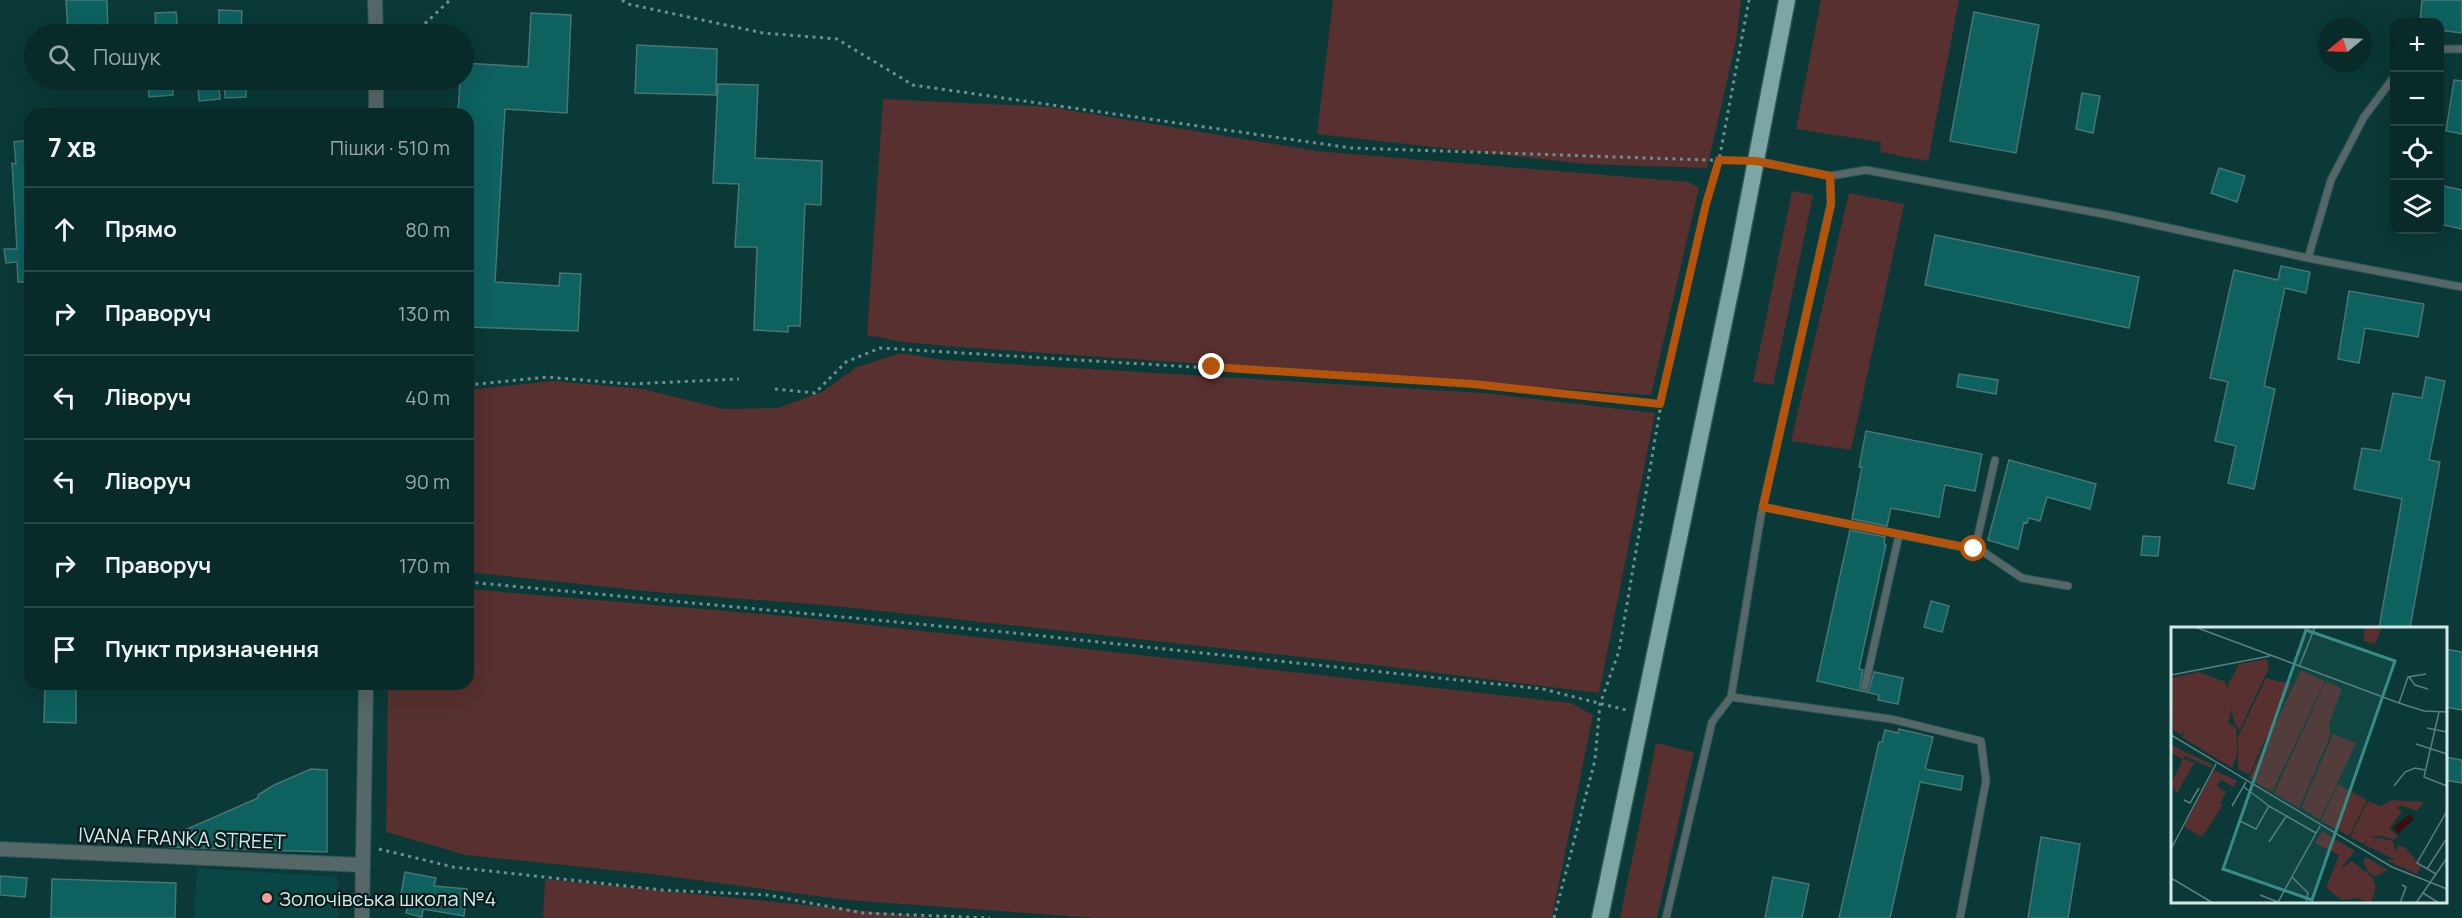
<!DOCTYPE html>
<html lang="uk">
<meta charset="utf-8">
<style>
:root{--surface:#082b29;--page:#163735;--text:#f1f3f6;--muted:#98a7a8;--line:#294746}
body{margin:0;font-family:Manrope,sans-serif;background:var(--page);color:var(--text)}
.controls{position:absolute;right:18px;top:18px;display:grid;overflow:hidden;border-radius:12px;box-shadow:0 6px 24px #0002}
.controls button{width:54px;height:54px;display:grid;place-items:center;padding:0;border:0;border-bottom:2px solid var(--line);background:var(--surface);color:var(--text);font:30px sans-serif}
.compass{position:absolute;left:2318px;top:18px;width:54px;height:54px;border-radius:50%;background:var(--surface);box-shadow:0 6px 24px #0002;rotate:251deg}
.stop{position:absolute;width:18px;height:18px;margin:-14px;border:4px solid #b45309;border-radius:50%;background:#fff}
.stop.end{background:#b45309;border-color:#fff;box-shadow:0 2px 6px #0008}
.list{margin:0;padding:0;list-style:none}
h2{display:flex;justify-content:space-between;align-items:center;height:78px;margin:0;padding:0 24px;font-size:26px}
h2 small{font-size:20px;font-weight:400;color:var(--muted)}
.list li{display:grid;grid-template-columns:39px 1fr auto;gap:18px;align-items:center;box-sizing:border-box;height:84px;padding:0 24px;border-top:2px solid var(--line)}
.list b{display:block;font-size:22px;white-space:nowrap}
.list em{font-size:20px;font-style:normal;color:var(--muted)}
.icon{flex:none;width:33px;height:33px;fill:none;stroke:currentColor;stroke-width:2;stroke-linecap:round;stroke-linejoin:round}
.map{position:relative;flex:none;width:2462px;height:918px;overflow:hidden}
.search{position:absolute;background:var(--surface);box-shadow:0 6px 24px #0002;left:24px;top:24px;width:450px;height:66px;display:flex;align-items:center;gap:15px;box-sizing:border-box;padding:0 21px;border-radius:33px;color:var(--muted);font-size:22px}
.panel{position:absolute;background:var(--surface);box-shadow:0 6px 24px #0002;left:24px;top:108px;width:450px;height:582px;border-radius:18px}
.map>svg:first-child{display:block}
.built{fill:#084745}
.green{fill:#57302f}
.building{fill:#0d615f;stroke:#497573;stroke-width:1.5}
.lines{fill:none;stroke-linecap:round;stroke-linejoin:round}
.service-casing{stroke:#2a5553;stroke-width:9}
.minor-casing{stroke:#2a5553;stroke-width:16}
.trunk-casing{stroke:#2a5553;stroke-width:19}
.path{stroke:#6d908f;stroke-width:3;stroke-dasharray:3 4.5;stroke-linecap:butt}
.service{stroke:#556766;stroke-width:7}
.minor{stroke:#556766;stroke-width:14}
.trunk{stroke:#7ca6a4;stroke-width:16}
.route{stroke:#b45309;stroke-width:8}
.poi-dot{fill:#f59b99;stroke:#0a1c1c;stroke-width:2}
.labels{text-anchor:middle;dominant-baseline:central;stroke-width:4.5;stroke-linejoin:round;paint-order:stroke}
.street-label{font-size:20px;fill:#d3e9e8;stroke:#0a1c1c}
.poi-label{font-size:20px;fill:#d3e9e8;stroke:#0a1c1c;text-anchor:start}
.inset-road{fill:none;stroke:#5a7f7e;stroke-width:1.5}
.view{fill:#368d86;fill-opacity:0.15;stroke:#368d86;stroke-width:3}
.inset-edge{fill:none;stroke:#d3e9e8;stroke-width:3}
</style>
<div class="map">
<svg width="2462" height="918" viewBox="0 0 2462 918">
<rect width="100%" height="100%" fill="#0a3937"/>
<!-- built -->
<path class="built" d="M197,868L338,877V918H194Z"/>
<!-- green -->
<path class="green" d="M1333,0H1741L1736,41L1707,168L1586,164L1317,134Z
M1821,0H1959L1928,161L1880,152L1881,142L1796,129Z
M883,99L1051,107L1316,151L1689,182L1699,188L1651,395L959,347L904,342L867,335Z
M1792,191L1813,195L1773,385L1753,382Z
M1849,193L1904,204L1851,450L1791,441Z
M901,353L944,360L1483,393L1655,413L1599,693L1375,665L836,606L655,592L468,572V390L553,381L643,389L724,409L778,408L822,392L857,367Z
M468,589L797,617L1571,703L1593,715L1552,918H1097L847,900L651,874L466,855L386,832L388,684H468Z
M1656,743L1694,752L1657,918H1620Z
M545,879L936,918H543Z"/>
<!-- building -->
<path class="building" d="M66,0H107L108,34H68Z
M2422,0H2462V33L2439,30V22H2420Z
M219,10L242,11L241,34H219Z
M176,12L178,34H156L155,13Z
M1974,12L2039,25L2016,153L1950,141Z
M531,13L571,15L567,113L505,109L495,282L559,286L560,273L581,274L578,331L468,327V114H458L460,80H464V63L528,67Z
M637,45L717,49L716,95L635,93Z
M148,80H172L173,95L149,97Z
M224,80H246V97L225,98Z
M2454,80L2462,81V134L2446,131Z
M718,84L758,85L755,158L822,161L821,205L805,204L800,326H788V332L754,330L757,247H735L739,184L713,183Z
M219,85L220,99L199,101L198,87Z
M2082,93L2100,96L2093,133L2076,129Z
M30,140V282H18L17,262L6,263L4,249H17L12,163L16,164L14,142Z
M2219,168L2245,176L2237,202L2211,193Z
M2439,185L2462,190V229L2439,224Z
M1935,235L2139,277L2129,328L1925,285Z
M2281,266L2310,272L2306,293L2285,288L2264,386L2275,389L2254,489L2228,483L2236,446L2215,441L2228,382L2210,378L2234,270L2278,280Z
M2349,291L2424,304L2418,337L2365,328L2359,363L2338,359Z
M1959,374L1998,380L1996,394L1957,387Z
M2426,377L2445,381L2429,460L2440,462L2410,628H2379L2402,499L2354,489L2362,448L2381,451L2393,393L2422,398Z
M1866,431L1982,454L1975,491L1945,485L1939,517L1891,508L1887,526L1852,519L1862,467H1859Z
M2009,460L2096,484L2090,509L2047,497L2040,521L2029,518L2027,523L2024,522L2018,549L1988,540Z
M1850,530L1885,537L1884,544L1886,545L1859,669L1863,670L1860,687L1863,691L1869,690L1874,672L1903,678L1898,704L1878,700L1879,695L1817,681Z
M2143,536L2160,537L2158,556L2141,555Z
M1931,601L1949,606L1942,632L1924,627Z
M2445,649L2462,652V710L2445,707Z
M45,684H76V723L44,722Z
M1899,729L1933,737L1925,769L1963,776L1961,790L1920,782L1890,918H1839L1879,742H1882L1885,730L1898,733Z
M2445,757L2462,760V783L2445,780Z
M311,769L327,770V852L169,847V837L258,798V795L274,785Z
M2041,837L2080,844L2068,918H2028Z
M405,872L436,878L434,886L467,889L464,916L423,909L422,917L406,913L408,906L399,905Z
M0,876L27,878L25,897L0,895Z
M1773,877L1809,884L1802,918H1765Z
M52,879L176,883L175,918H51Z"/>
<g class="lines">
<defs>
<path id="service" d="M2440,49H2462
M1756,161L1830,176L1866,170L2109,215L2308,258L2462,287
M1830,176L1831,203L1761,515L1731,697L1891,719L1981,741L1986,781L1960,918
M2308,258L2331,180L2364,117L2394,77
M1763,507L1982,551L2022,578L2068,586
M1975,549L1995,460
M1865,686L1899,535
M1666,918L1712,722L1731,697"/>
<path id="minor" d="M375,0L376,34
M376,80V114
M0,849L363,865
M362,918L366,684"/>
<path id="trunk" d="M1600,918L1736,264L1787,0"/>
</defs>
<!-- service casing -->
<use href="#service" class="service-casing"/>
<!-- minor casing -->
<use href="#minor" class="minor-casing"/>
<!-- trunk casing -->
<use href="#trunk" class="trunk-casing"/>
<!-- path -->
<path class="path" d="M622,0L628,4L763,33L837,39L913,85L1351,148L1738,161
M414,34L450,0
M468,385L547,377L630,384L739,379
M775,389L815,393L846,362L880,348L1473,384L1661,404
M468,582L1014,633L1543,689L1626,710
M379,849L453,867L662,890L768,895L863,913L990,918
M1554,918L1595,760L1600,704L1619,651L1661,404L1706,204L1719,160L1749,0"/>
<!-- service -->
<use href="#service" class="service"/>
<!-- minor -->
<use href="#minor" class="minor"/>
<!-- trunk -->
<use href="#trunk" class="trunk"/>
</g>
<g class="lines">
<!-- route -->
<path class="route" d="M1212,367L1473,384L1660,404L1706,204L1719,160L1756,161L1830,176L1831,204L1763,507L1974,549"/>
</g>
<!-- markers -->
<circle class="poi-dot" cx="267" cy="898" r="6"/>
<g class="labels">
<!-- street labels -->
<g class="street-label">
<text transform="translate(182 838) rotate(2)">IVANA FRANKA STREET</text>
</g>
<!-- poi labels -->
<g class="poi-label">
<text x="279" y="898">Золочівська школа №4</text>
</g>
</g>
<!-- overview -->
<g transform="translate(2171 627)">
<rect width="276" height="276" fill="#0a3937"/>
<path d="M194,0H211L204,17L192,14ZM96,32L98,41L69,102L65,100L55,65L58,55L68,37ZM130,43L154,54L101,165L78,151ZM28,45L55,55L60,85L57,95L65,101L66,113V128L61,141L11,110L14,102L10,108L2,103L0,51ZM95,51L120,57L78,148L67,142V110ZM155,54L171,62L158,96L159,109L128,181L103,166ZM162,107L185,116L149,193L130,181ZM0,118L42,138L40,141L14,129L13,132L23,136L6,166L0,157L12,132L0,126ZM43,143L66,154L62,160L50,153L46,159L55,165L49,176L52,178L31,210L13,200ZM167,157L196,173L178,209L150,194ZM221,173L253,175L246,184L229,178L227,182L231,185L218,201L227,209L223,213L210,209H197L222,214L224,224L228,218L235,221L250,240L246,247L219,235L215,232L225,233L194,218L197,211L193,217L179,210L197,174L210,179ZM151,204L184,224L168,243L181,234L201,250L205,260L200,276L185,271L171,273L155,261L168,228L144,216ZM195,230L208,238L217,243L204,249L198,246L192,235Z" fill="#57302f"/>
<path d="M239,187L243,192L227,207L222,200Z" fill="#3c0e10"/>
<path class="inset-road" d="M24,0L228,76L253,84L276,85M128,40L144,0M0,48L99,29M238,50L244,58L257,62M228,76L237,50L255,47M268,85L253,150L276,159M256,101L276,105M0,108L221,240L276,262M245,117L276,127M223,159L234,145L244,141L254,143M73,160L98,179M13,173L19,176L28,161M61,179L75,155M69,194L85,202L98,179L145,206M98,215L116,188M0,222L45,137M256,242L276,211M265,247L246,236L276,184M121,250L137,266L135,276M0,251L42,276M252,266L268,276M89,268L107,275L149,199M229,276L235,260L231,258M245,276L276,231"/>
<path class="view" d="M135,3L224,34L141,273L52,242Z"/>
<rect width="276" height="276" class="inset-edge"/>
</g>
</svg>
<div class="controls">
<button>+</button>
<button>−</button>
<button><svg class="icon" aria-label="locate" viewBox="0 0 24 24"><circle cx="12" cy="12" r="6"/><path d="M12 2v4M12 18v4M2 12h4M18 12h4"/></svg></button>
<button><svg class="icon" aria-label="layers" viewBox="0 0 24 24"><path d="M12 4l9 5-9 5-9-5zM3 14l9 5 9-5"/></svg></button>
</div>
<svg class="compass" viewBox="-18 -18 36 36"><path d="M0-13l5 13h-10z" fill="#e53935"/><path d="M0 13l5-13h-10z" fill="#98a7a8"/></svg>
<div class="stop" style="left:1974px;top:549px"></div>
<div class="stop end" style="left:1212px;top:367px"></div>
<div class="search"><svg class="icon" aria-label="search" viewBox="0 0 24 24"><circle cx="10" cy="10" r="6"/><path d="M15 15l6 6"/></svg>Пошук</div>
<section class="panel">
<h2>7 хв<small>Пішки · 510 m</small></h2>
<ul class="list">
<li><svg class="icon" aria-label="ahead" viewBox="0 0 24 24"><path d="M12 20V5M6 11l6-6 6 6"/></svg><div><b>Прямо</b></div><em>80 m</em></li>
<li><svg class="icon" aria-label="right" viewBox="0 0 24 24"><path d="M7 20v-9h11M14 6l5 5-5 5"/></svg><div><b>Праворуч</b></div><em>130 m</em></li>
<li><svg class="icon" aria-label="left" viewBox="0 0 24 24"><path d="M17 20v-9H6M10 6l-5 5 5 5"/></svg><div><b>Ліворуч</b></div><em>40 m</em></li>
<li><svg class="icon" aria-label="left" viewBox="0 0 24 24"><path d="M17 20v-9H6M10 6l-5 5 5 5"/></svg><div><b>Ліворуч</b></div><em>90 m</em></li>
<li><svg class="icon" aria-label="right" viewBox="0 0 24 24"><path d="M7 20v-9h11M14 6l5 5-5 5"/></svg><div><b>Праворуч</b></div><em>170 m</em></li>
<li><svg class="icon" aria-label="arrive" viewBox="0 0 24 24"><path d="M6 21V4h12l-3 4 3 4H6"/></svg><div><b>Пункт призначення</b></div></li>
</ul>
</section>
</div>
